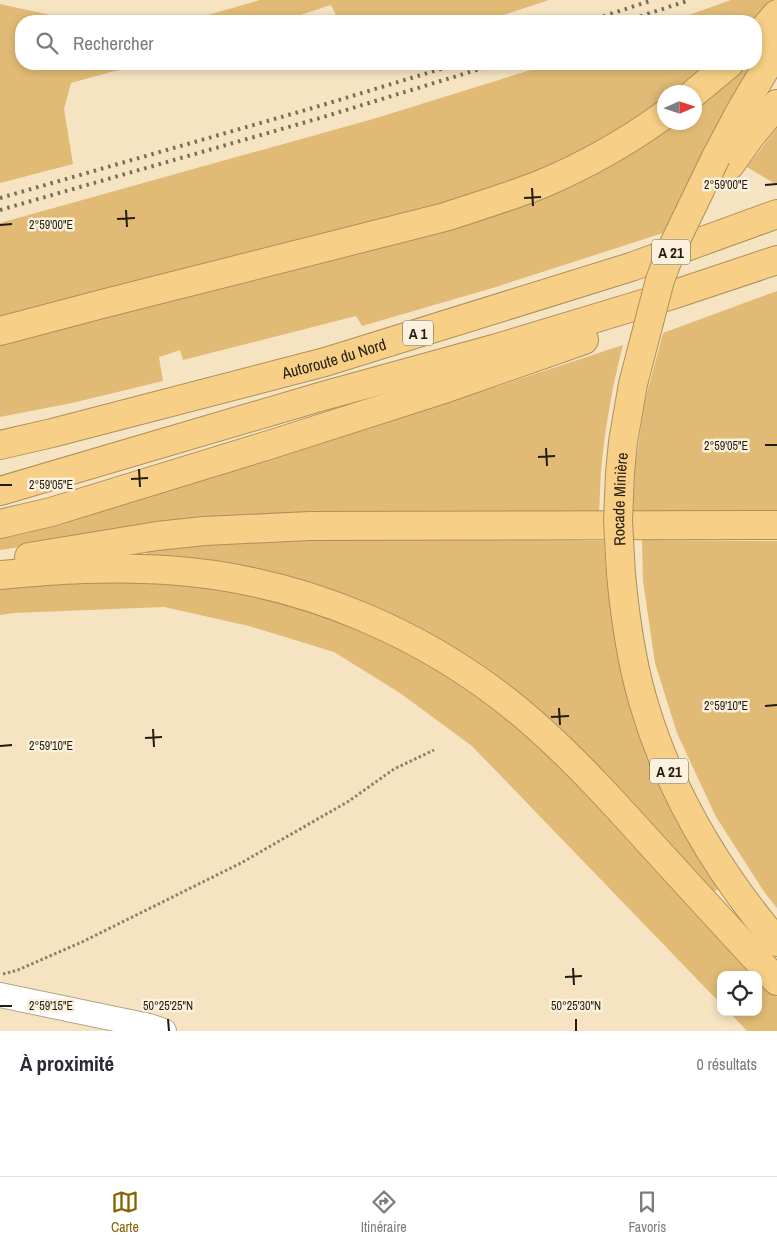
<!DOCTYPE html>
<html lang="fr">
<meta charset="utf-8">
<style>
:root{--surface:#fff;--page:#f2f2f3;--text:#2b2b33;--muted:#7c7c81;--line:#e1e1e2;--accent:#896200}
body{margin:0;font-family:"Archivo Narrow",sans-serif;background:var(--page);color:var(--text)}
.controls{position:absolute;right:15px;bottom:15px;display:grid;overflow:hidden;border-radius:10px;box-shadow:0 2px 8px #0003}
.controls button{width:45px;height:45px;display:grid;place-items:center;padding:0;border:0;border-bottom:1px solid var(--line);background:var(--surface);color:var(--text);font:25px sans-serif}
.compass{position:absolute;left:657px;top:85px;width:45px;height:45px;border-radius:50%;background:var(--surface);box-shadow:0 2px 8px #0003;rotate:87deg}
.list{margin:0;padding:0;list-style:none}
h2{display:flex;justify-content:space-between;align-items:center;height:65px;margin:0;padding:0 20px;font-size:21px}
h2 small{font-size:16px;font-weight:400;color:var(--muted)}
.icon{flex:none;width:28px;height:28px;fill:none;stroke:currentColor;stroke-width:2;stroke-linecap:round;stroke-linejoin:round}
.map{position:relative;flex:none;width:777px;height:1031px;overflow:hidden}
.search{position:absolute;background:var(--surface);box-shadow:0 2px 8px #0003;left:15px;right:15px;top:15px;height:55px;display:flex;align-items:center;gap:12px;box-sizing:border-box;padding:0 18px;border-radius:20px;color:var(--muted);font-size:19px}
.sheet{height:145px;background:var(--surface)}
nav{display:flex;justify-content:space-around;align-items:center;box-sizing:border-box;height:70px;border-top:1px solid var(--line);background:var(--surface);font-size:14px;color:var(--muted)}
nav a{display:grid;justify-items:center;gap:2px}
nav .on{color:var(--accent)}
.map>svg:first-child{display:block}
.green{fill:#e1bb75}
.lines{fill:none;stroke-linecap:round;stroke-linejoin:round}
.secondary-casing{stroke:#b6a485;stroke-width:26}
.highway-casing{stroke:#ac905d;stroke-width:30}
.path{stroke:#8d816a;stroke-width:3;stroke-dasharray:2.5 2.5;stroke-linecap:butt}
.secondary{stroke:#fff;stroke-width:24}
.highway{stroke:#f7cf86;stroke-width:28}
.rail{stroke:#786d58;stroke-width:4;stroke-dasharray:2.5 5;stroke-linecap:butt}
.highway-bridge-casing{stroke:#ac905d;stroke-width:30;stroke-linecap:butt}
.highway-bridge{stroke:#f7cf86;stroke-width:28}
.ticks{fill:none;stroke:#221c10;stroke-width:2}
.labels{text-anchor:middle;dominant-baseline:central;stroke-width:5;stroke-linejoin:round;paint-order:stroke}
.shield{fill:#fcf1dd;stroke:#635c4e;stroke-width:1}
.shield-label{font-size:15px;font-weight:bold;fill:#221c10}
.street-label{font-size:16px;fill:#221c10;stroke:#fcf1dd}
.ticks-label{font-size:12px;text-anchor:middle;fill:#221c10;stroke:#fcf1dd;stroke-width:5;stroke-linejoin:round;paint-order:stroke}
</style>
<div class="map">
<svg width="777" height="1031" viewBox="0 0 777 1031">
<rect width="100%" height="100%" fill="#f5e3c1"/>
<!-- green -->
<path class="green" d="M260,0H549L485,21H339L331,5L282,21H187Z
M731,0H771L753,21H672Z
M0,4L78,21H21V64H140L71,83L64,109L73,164L0,183Z
M550,64H712L677,92H664V102L602,146L482,195L0,320V223L373,119Z
M739,64H755L696,168L663,233L496,287L362,326L356,316L183,360L180,350L159,357L163,381L72,403L0,417V339L405,234L669,123L694,122L695,104Z
M777,128V185L747,167Z
M777,291V514L633,513L635,467L645,400L663,333Z
M623,345C613,383 606,422 602,461C600,479 600,497 599,515L162,525L0,550V534L336,436L483,391Z
M415,538L604,541L607,582L628,702L649,760L684,835L718,889L709,895L407,628L147,561V548C236,541 325,540 415,538Z
M642,540L777,541V908L765,893L716,817L677,733L655,663L643,581Z
M120,579L260,593L381,635L457,676L585,786L757,975H721V1004L472,746L400,693L334,652L249,626L164,607L13,613L0,615V587Z
M758,977L777,997V1031H747L729,1012H758Z"/>
<g class="lines">
<defs>
<path id="secondary" d="M0,995L149,1026L164,1031"/>
<g id="highway">
<path d="M756,38L777,14"/>
<path d="M694,93L729,64"/>
<path d="M716,157L741,110L777,49"/>
<path d="M730,165L750,137L777,104"/>
<path d="M0,331L102,304L445,217C478,206 512,196 544,183C586,165 627,142 664,115"/>
<path id="s1" d="M0,445L52,433L325,362L631,267L777,214"/>
<path d="M0,491L323,396L497,348L669,296L777,260"/>
<path d="M0,524L51,512L269,445L438,391L584,340"/>
<path d="M29,557L157,536L204,531L310,526L777,525"/>
<path d="M621,574C625,617 631,660 643,701C669,791 717,871 777,942"/>
<path d="M0,575C56,570 111,566 167,570C302,579 433,635 534,724C576,761 614,803 651,844C693,890 735,936 777,981"/>
</g>
</defs>
<!-- secondary casing -->
<use href="#secondary" class="secondary-casing"/>
<!-- highway casing -->
<use href="#highway" class="highway-casing"/>
<!-- path -->
<path class="path" d="M3,974L18,970L82,942L241,863L349,801L394,769L434,750"/>
<!-- secondary -->
<use href="#secondary" class="secondary"/>
<!-- highway -->
<use href="#highway" class="highway"/>
<!-- rail -->
<path class="rail" d="M589,21L653,0
M626,21L690,0
M0,198L316,107L457,64
M0,210L320,118L496,64"/>
<defs>
<g id="highway-bridge">
<path id="s2" d="M621,574L618,521L620,473L623,442L633,384L660,280L673,246L716,157"/>
</g>
</defs>
<!-- highway-bridge casing -->
<use href="#highway-bridge" class="highway-bridge-casing"/>
<!-- highway-bridge -->
<use href="#highway-bridge" class="highway-bridge"/>
</g>
<!-- ticks -->
<path class="ticks" d="M765,185L777,184M532,188L533,206M524,198L541,197M126,210L127,227M117,219L135,218M0,225L12,224M765,445H777M546,448L547,466M538,457L555,456M139,469L140,487M131,479L148,478M0,485H12M765,706L777,705M559,708L560,725M551,717L569,716M153,729L154,747M145,738L162,737M0,746L12,745M573,968L574,985M565,977L582,976M0,1006H12M168,1019L169,1031M576,1019V1031"/>
<g class="labels">
<!-- shield labels -->
<g class="shield">
<rect x="652" y="239.5" width="38" height="25" rx="4"/>
<rect x="403" y="320.5" width="30" height="25" rx="4"/>
<rect x="650" y="758.5" width="38" height="25" rx="4"/>
</g>
<g class="shield-label">
<text x="671" y="252">A 21</text>
<text x="418" y="333">A 1</text>
<text x="669" y="771">A 21</text>
</g>
<!-- street labels -->
<g class="street-label">
<text stroke="none"><textPath href="#s1" startOffset="345">Autoroute du Nord</textPath></text>
<text stroke="none"><textPath href="#s2" startOffset="75">Rocade Minière</textPath></text>
</g>
</g>
<g class="ticks-label">
<text x="726" y="189">2°59'00"E</text>
<text x="51" y="229">2°59'00"E</text>
<text x="726" y="450">2°59'05"E</text>
<text x="51" y="489">2°59'05"E</text>
<text x="726" y="710">2°59'10"E</text>
<text x="51" y="750">2°59'10"E</text>
<text x="51" y="1010">2°59'15"E</text>
<text x="168" y="1010">50°25'25"N</text>
<text x="576" y="1010">50°25'30"N</text>
</g>
</svg>
<div class="controls">
<button><svg class="icon" aria-label="locate" viewBox="0 0 24 24"><circle cx="12" cy="12" r="6"/><path d="M12 2v4M12 18v4M2 12h4M18 12h4"/></svg></button>
</div>
<svg class="compass" viewBox="-18 -18 36 36"><path d="M0-13l5 13h-10z" fill="#e53935"/><path d="M0 13l5-13h-10z" fill="#7c7c81"/></svg>
<div class="search"><svg class="icon" aria-label="search" viewBox="0 0 24 24"><circle cx="10" cy="10" r="6"/><path d="M15 15l6 6"/></svg>Rechercher</div>
</div>
<section class="sheet">
<h2>À proximité<small>0 résultats</small></h2>
<ul class="list">
</ul>
</section>
<nav>
<a class="on"><svg class="icon" aria-label="map" viewBox="0 0 24 24"><path d="M3 6l6-2 6 2 6-2v14l-6 2-6-2-6 2zM9 4v14M15 6v14"/></svg>Carte</a>
<a><svg class="icon" aria-label="directions" viewBox="0 0 24 24"><path d="M12 3l9 9-9 9-9-9zM9 14v-3h6M13 9l2 2-2 2"/></svg>Itinéraire</a>
<a><svg class="icon" aria-label="saved" viewBox="0 0 24 24"><path d="M7 4h10v16l-5-4-5 4z"/></svg>Favoris</a>
</nav>
